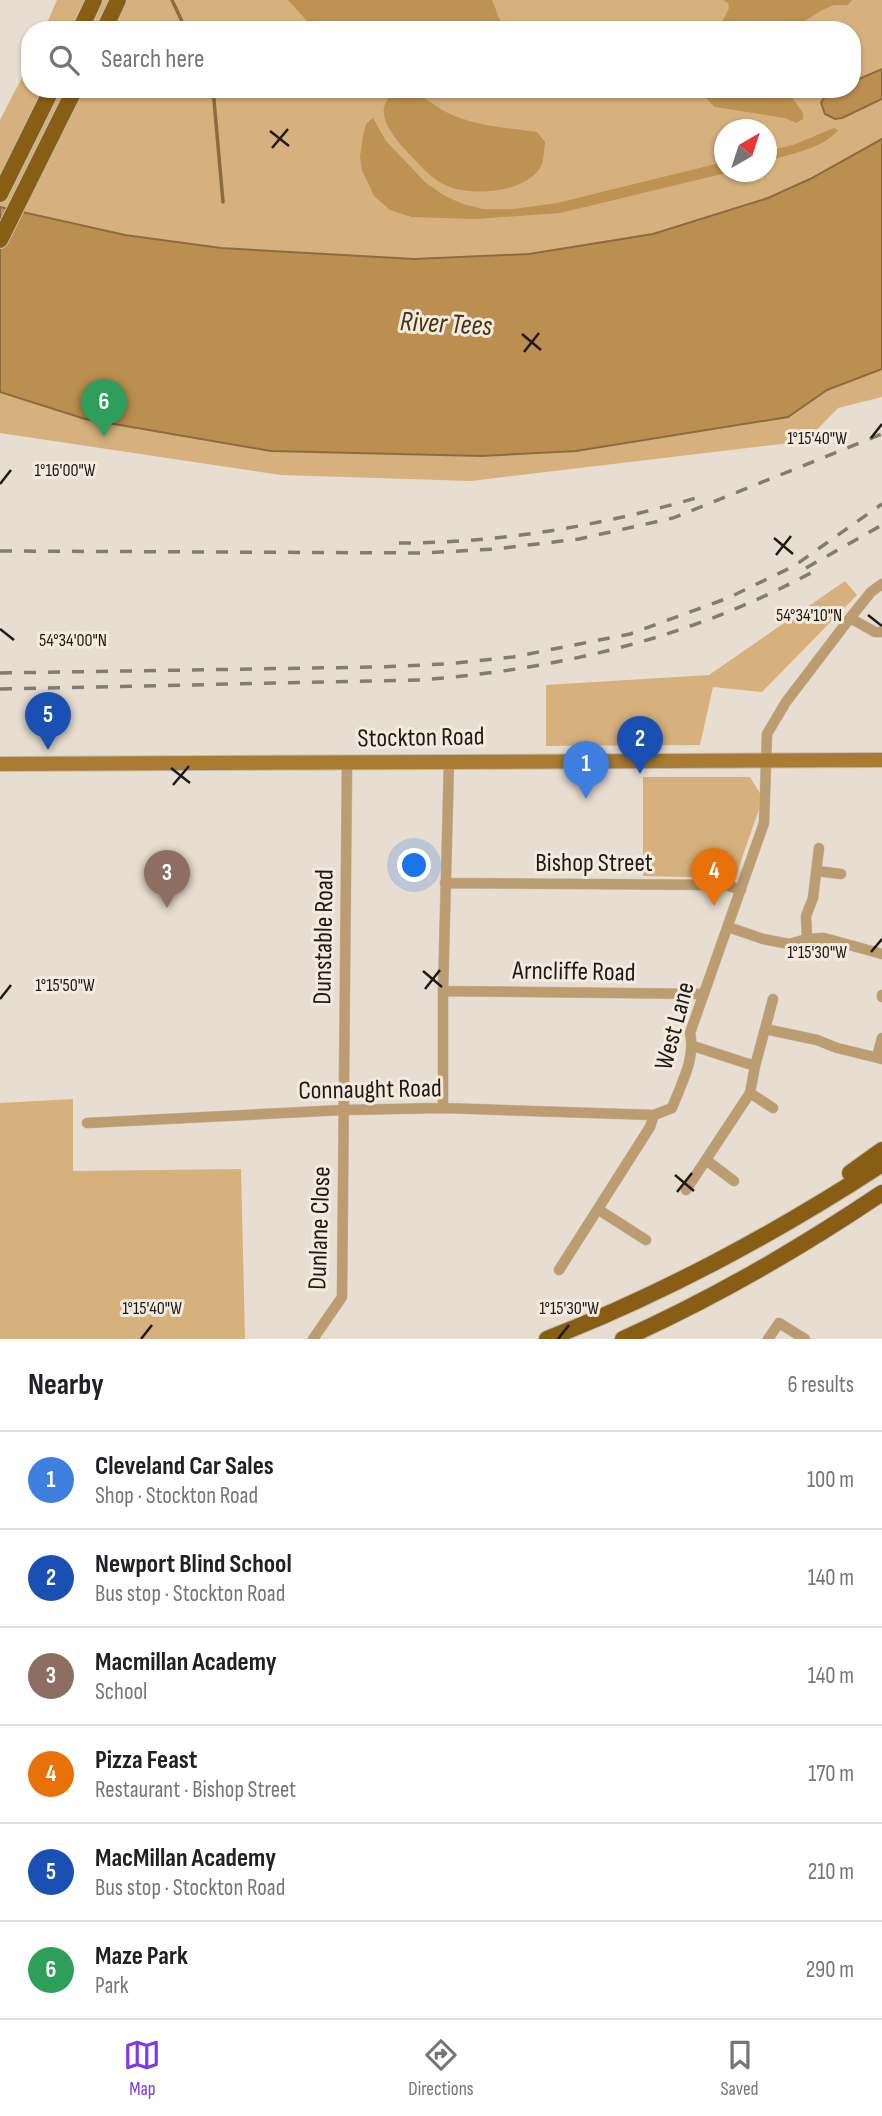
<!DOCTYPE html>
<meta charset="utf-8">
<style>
:root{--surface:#fff;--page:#f2f2f2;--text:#202124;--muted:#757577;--line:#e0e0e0;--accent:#7c3aed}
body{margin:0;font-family:"Sofia Sans Condensed",sans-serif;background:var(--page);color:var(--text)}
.compass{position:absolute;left:714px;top:119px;width:63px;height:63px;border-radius:50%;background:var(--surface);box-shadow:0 2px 5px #0004;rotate:39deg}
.you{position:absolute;left:415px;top:866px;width:24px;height:24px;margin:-18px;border:5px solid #fff;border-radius:50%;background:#1a73e8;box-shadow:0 0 0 10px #1a73e833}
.badge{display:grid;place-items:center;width:46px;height:46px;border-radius:50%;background:var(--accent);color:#fff;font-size:23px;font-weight:700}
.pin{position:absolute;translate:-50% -58px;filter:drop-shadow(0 2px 4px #0008)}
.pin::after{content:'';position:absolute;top:37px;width:24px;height:21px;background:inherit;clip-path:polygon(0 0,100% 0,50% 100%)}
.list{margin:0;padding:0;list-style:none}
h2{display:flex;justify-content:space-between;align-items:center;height:91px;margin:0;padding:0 28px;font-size:30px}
h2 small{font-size:23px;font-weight:400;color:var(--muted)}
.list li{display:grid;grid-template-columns:46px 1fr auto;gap:21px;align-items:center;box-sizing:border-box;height:98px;padding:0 28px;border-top:2px solid var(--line)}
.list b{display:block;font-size:26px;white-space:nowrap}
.list p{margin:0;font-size:23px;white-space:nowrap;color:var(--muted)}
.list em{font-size:23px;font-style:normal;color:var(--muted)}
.icon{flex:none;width:38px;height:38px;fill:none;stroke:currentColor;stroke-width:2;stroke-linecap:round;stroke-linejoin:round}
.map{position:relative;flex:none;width:882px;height:1339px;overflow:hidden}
.search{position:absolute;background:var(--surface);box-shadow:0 2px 5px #0004;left:21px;right:21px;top:21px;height:77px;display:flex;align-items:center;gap:18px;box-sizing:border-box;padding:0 24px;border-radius:28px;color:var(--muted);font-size:26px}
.sheet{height:679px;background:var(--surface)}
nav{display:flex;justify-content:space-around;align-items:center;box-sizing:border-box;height:98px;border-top:2px solid var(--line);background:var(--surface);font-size:19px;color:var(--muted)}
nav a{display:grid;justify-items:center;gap:4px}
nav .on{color:var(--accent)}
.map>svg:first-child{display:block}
.green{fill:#d6b17d;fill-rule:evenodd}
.forest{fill:#bd9252}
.water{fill:#bb8f50;stroke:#8c6c3f;stroke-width:2}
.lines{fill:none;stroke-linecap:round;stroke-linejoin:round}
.stream{stroke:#8c6c3f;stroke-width:3.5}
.minor-casing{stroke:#c3baaf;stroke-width:11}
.secondary-casing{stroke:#c3baaf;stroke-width:16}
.trunk-casing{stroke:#c3baaf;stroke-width:18}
.minor{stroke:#bc9d71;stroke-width:10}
.secondary{stroke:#aa7b32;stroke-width:14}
.trunk{stroke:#885e14;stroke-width:16}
.rail{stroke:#837c73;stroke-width:3.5;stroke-dasharray:12 12;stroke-linecap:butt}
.ticks{fill:none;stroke:#1e1a16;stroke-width:2.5}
.labels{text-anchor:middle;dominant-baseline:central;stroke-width:6;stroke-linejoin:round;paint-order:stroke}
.street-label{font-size:26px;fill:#1e1a16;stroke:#f4eadd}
.water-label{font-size:28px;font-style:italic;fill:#473418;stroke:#f4eadd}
.ticks-label{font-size:18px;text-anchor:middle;fill:#1e1a16;stroke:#f4eadd;stroke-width:6;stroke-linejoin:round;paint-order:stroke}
</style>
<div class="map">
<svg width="882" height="1339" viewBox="0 0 882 1339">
<rect width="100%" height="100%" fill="#e7ddd0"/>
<!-- green -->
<path class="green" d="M57,0H882V139L810,179L768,198L653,234L529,254L414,259L220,248L125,235L0,207V120L30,62V89H852V30H44ZM724,130H766V172H724Z
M882,369V397L838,408L806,441L471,481L281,475L0,433V392L85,419L271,451L482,456L576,451L788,417L827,390Z
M845,581L857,595L762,692L713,687L700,745L546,746V685L709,675Z
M643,777H750L763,798L735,878L643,876Z
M73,1099V1171L241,1169L245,1339H0V1103Z"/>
<!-- forest -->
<path class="forest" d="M288,0H492L504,30H438L432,26L428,30H323L310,24Z
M723,0H852L848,5H834L822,10L791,30H718L729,8L728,3Z
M402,89C419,91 431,104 446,112C477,127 504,127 537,132L545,142C544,150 544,161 540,168C524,193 470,197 445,185C432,179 422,167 412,157C394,138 364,106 402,89Z
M704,89H786L803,113V119L796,123L785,118L715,107L704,96Z
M373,118L386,141L426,183L445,196L463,204L483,209H514L557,203L724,162V172H730L560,213L476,219L412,217L390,210L374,196L362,170L360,157L363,136L366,124Z
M834,128L838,130C823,149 789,154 767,161V151L793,145Z"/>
<!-- water -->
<path class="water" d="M882,69V99L842,118L835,119L825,114L821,103C827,89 839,89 852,89V82Z
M882,139V369L827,390L788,417L576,451L482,456L271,451L85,419L0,392V207L125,235L221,248L414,259L529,254L653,234L768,198L810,179Z"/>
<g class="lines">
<!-- stream -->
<path class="stream" d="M172,0L186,30
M213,89L223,202"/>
<defs>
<path id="minor" d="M850,618L875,632H882
M817,871L841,874
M445,883L726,885L741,890
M728,927L763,939L789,944L807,939L824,938L882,954
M807,939L806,916L813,898L819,848
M443,991L704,994
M882,995V997
M765,1029L817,1040L837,1048L882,1059
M693,1046L755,1066
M877,1057L882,1038
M750,1093L773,1108
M443,1108V991L449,762
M87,1123L343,1110L443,1108L654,1115
M706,1160L734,1181
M686,1190L750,1093L755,1066L773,999
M599,1210L646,1240
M559,1270L650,1127L654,1115L672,1108C681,1084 696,1058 690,1033L764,823L767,734L786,702L850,618L871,592L882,584
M313,1339L342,1297L347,763
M768,1339L779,1323L805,1339"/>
<path id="secondary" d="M0,764L882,760"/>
<path id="trunk" d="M80,30L94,0
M104,30L118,0
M0,194L52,89
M0,240L75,89
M850,1173L882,1150
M547,1339C661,1295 780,1231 882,1164
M623,1339C714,1298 799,1249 882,1193"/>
</defs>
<!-- minor casing -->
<use href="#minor" class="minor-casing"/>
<!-- secondary casing -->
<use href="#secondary" class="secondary-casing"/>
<!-- trunk casing -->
<use href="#trunk" class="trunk-casing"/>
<!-- minor -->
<use href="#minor" class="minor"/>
<!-- secondary -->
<use href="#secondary" class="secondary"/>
<!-- trunk -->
<use href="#trunk" class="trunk"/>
<!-- rail -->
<path class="rail" d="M399,543C503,543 606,525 706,495
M0,551L423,553L495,549L579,539L673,518L882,434
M806,568L882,525
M0,673L378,667L446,664L513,657L630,634L728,598L794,566L882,504
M0,689L420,680C561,669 693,638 818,569"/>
</g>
<!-- ticks -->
<path class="ticks" d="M270,131L289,146M272,148L288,129M522,334L541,350M524,352L539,333M871,438L882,424M0,484L11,470M774,538L793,554M776,555L791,536M868,615L882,626M0,629L14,640M171,768L190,783M173,785L189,766M871,952L882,939M423,971L442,987M425,989L440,970M0,999L11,985M675,1175L694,1191M677,1192L692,1173M141,1339L152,1325M558,1339L569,1325"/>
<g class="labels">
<!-- street labels -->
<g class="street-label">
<text transform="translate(421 738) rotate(-1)">Stockton Road</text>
<text x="594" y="863">Bishop Street</text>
<text transform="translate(324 937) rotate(-89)">Dunstable Road</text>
<text transform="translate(574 972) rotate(1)">Arncliffe Road</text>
<text transform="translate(675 1026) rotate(-75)">West Lane</text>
<text transform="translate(370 1090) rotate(-1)">Connaught Road</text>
<text transform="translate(320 1228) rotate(-88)">Dunlane Close</text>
</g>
<!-- water labels -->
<g class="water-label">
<text transform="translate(446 324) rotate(3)">River Tees</text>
</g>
</g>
<g class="ticks-label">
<text x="817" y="444">1°15'40"W</text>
<text x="65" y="476">1°16'00"W</text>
<text x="809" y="621">54°34'10"N</text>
<text x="73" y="646">54°34'00"N</text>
<text x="817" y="958">1°15'30"W</text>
<text x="65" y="991">1°15'50"W</text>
<text x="152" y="1314">1°15'40"W</text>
<text x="569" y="1314">1°15'30"W</text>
</g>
</svg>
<svg class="compass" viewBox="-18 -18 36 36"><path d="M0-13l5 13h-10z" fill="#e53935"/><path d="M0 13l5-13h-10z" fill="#757577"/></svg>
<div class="you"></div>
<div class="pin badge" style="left:586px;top:799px;background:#3f7fe0">1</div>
<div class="pin badge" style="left:640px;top:774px;background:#1a4fb4">2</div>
<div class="pin badge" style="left:167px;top:908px;background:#8d6e63">3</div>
<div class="pin badge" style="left:714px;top:906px;background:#e8710a">4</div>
<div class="pin badge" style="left:48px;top:750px;background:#1a4fb4">5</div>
<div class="pin badge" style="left:104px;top:437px;background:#2e9e5b">6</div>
<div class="search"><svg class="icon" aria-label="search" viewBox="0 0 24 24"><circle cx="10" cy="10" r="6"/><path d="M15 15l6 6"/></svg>Search here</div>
</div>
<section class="sheet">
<h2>Nearby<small>6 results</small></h2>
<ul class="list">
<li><span class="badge" style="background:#3f7fe0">1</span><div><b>Cleveland Car Sales</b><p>Shop · Stockton Road</p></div><em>100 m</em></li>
<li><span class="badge" style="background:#1a4fb4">2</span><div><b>Newport Blind School</b><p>Bus stop · Stockton Road</p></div><em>140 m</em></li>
<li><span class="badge" style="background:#8d6e63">3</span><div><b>Macmillan Academy</b><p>School</p></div><em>140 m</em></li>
<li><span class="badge" style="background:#e8710a">4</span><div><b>Pizza Feast</b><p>Restaurant · Bishop Street</p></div><em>170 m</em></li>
<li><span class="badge" style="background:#1a4fb4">5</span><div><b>MacMillan Academy</b><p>Bus stop · Stockton Road</p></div><em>210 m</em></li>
<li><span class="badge" style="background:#2e9e5b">6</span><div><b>Maze Park</b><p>Park</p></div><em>290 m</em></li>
</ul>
</section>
<nav>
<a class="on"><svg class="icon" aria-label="map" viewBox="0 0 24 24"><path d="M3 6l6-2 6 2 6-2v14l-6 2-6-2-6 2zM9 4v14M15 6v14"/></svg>Map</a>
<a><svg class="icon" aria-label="directions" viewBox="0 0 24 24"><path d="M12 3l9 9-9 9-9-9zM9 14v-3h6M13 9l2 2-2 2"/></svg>Directions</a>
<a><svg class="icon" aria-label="saved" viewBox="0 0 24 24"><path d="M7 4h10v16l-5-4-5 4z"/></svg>Saved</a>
</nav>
